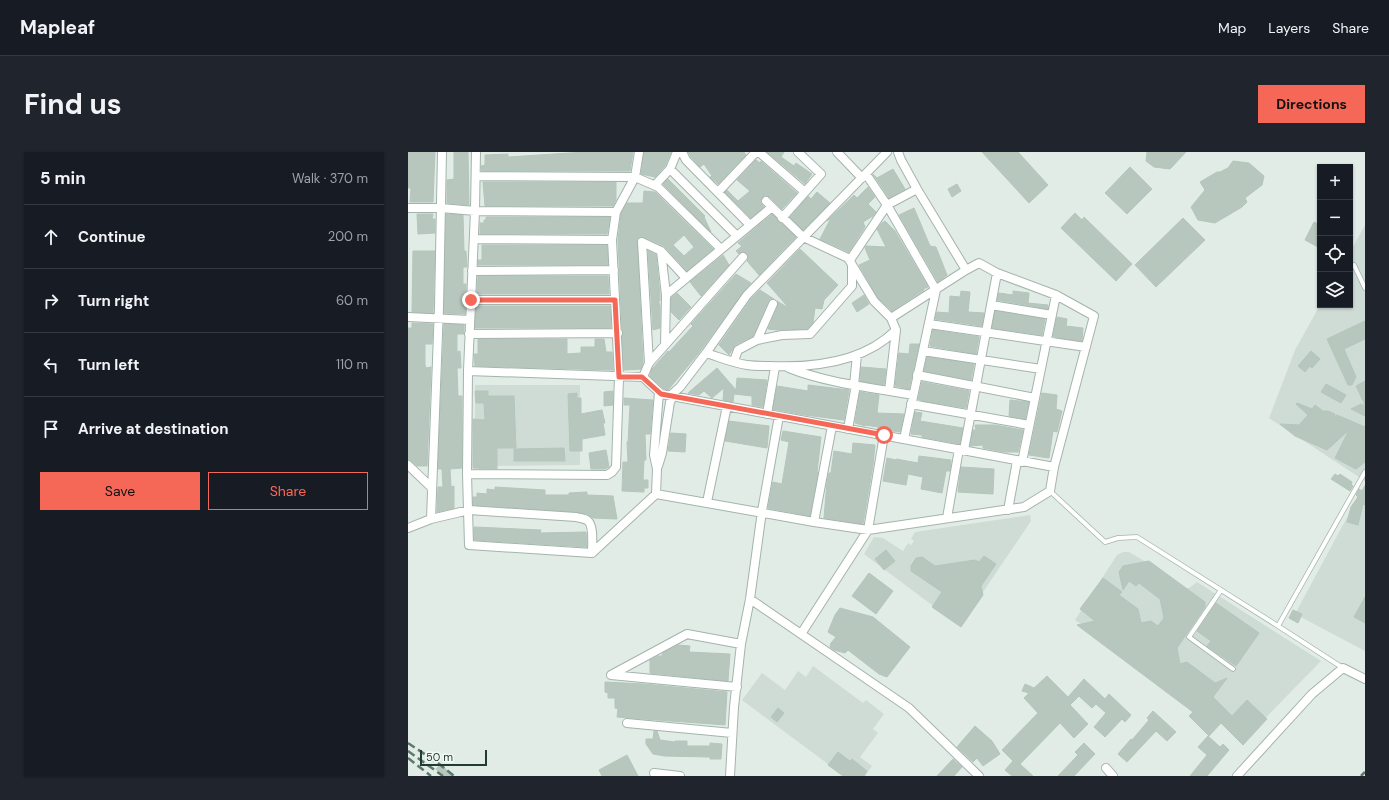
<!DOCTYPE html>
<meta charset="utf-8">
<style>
:root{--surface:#171b24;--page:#20242c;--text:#f1f3f6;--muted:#9ea1a6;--line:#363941;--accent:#f56857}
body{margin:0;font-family:"DM Sans",sans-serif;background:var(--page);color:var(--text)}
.controls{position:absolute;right:12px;top:12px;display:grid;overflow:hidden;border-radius:0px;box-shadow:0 1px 3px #0004}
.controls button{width:36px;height:36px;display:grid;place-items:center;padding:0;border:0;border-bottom:1px solid var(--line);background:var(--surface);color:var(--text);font:20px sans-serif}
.scale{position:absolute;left:12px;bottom:10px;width:67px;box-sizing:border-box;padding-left:4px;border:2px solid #213d32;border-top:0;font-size:11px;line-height:14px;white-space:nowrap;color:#213d32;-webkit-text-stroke:3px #f2f9f4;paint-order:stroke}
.stop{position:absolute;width:12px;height:12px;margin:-9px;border:3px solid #f56857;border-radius:50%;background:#fff}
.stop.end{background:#f56857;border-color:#fff;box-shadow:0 1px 4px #0008}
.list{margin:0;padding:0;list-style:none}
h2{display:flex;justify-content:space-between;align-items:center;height:52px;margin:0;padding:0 16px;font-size:17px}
h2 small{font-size:13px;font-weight:400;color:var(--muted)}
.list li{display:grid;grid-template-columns:26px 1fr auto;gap:12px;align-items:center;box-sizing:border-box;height:64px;padding:0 16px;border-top:1px solid var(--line)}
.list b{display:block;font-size:15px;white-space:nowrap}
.list em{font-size:13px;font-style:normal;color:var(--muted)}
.actions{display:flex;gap:8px;padding:12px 16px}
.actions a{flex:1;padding:9px 0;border:1px solid var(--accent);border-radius:0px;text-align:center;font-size:14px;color:var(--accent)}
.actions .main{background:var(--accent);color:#111}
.icon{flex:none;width:22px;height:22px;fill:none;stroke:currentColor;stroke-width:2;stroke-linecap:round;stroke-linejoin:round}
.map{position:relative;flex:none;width:957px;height:624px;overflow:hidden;border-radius:0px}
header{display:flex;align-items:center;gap:24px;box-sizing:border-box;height:56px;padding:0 20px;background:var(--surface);border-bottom:1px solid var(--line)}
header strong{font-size:19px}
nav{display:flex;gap:22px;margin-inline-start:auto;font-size:14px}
.intro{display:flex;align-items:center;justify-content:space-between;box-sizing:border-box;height:96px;padding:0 24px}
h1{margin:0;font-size:28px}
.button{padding:10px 18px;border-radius:0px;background:var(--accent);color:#111;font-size:14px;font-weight:700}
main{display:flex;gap:24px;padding:0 24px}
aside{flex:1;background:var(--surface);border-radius:0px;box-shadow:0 1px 3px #0004}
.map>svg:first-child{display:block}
.built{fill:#cfdcd5}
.building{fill:#b7c7be;stroke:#b4c6bc;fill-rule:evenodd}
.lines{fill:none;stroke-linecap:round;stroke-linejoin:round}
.lane-casing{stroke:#a4b4ac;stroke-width:5.5}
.street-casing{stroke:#a4b4ac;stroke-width:10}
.lane{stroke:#fff;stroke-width:4}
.street{stroke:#fff;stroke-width:8}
.rail{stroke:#5c796d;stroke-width:2.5;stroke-dasharray:8 4;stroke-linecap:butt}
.route{stroke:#f56857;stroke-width:5}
</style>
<header>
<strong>Mapleaf</strong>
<nav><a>Map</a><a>Layers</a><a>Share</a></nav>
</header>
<div class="intro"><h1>Find us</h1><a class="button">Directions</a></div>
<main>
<aside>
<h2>5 min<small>Walk · 370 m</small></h2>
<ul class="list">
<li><svg class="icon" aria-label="ahead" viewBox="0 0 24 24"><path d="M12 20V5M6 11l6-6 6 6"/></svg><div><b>Continue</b></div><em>200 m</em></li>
<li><svg class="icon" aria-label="right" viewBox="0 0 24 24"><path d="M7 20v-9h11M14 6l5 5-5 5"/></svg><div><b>Turn right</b></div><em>60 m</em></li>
<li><svg class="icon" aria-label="left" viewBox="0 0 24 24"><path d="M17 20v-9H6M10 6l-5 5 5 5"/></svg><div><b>Turn left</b></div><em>110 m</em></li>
<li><svg class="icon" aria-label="arrive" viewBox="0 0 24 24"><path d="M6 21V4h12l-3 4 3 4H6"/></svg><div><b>Arrive at destination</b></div></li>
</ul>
<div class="actions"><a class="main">Save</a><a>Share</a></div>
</aside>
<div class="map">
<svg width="957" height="624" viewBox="0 0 957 624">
<rect width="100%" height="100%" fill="#e1ece6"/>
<!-- built -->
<path class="built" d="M957,73V329L861,266L887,198L912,153H942V100Z
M67,233H172V313L67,314Z
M957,332V499L887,462Z
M622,363L623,369L552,474L456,402L466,385L475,386L495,399L500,391L503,393L506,389L503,387L507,380Z
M715,400H721L743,413L774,437L781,436L789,430L913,509L837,587L823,579L667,468L709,403Z
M405,514L455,551L458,548L476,562L465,577L470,581L452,605L464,614L457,624H436L334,548L354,521L377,538L390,519L398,525Z"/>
<!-- building -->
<path class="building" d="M0,0H27L25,50H2L3,36H0Z
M46,0H60L61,53L39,51V28L46,27Z
M177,0H225L222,19H74L73,14L77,13V3L100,2V5Z
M236,0H263L257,14L247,25L233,22Z
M280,0H336L338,3L310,32L302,25L304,24L296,12L292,15L283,5Z
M359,0H376L373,5L386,14L388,11L404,22L397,32Z
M574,0H610L640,33L621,51Z
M739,0H778L762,17L746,15L738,9Z
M348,8L352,11L353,9L389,41L374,57L362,45L356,44L353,48V51L356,55L343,66L317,40L319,38L330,49L342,39L329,28Z
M825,9L841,11L856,24L854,33L837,46L839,50L834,55L807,71L790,68L783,55L797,38L792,30L809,20H812L820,16Z
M722,15L744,37L719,62L697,41Z
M485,17L497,37L481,46L465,22L469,26Z
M260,27L297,64L296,65L303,80L255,32Z
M75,30H208V48L205,54H77Z
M549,32L553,39L544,45L540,37Z
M460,35L467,45L460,52L468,60L465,64L455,70L457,75L441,100L412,87L423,66L419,69L446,43L449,46Z
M236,39L247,40L305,97L279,119L256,94L236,85H233L229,87L235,210L233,217L216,218L214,184L215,181L214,177L210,88L213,62L219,51H235ZM276,83L286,95L276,104L265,93Z
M409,40L422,51L395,78L382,65L400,44L403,47Z
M506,56L522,94L528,95L539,123L530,130L491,63Z
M667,61L674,68L676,65L724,112L708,129L653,76Z
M9,62H25L24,67H27V81L10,82Z
M38,62L55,63L56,99H58L59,115H55V132H58L57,162L36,161Z
M364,62L388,85L351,123L339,109L340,106L339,101L336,100L331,102L328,99L334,94L330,91Z
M78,65H202L199,82H72V71H76V68H78Z
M775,66L797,88L748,135L727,113Z
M477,69L487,79L520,135L515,137L516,138L484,159L470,146L451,113L462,108L457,96L458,94L478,95L469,77L474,71Z
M906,70L912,73V96L897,88Z
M74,93H199L200,113H70V108H74Z
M392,97L430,133L416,148L414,157L407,156L405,171L399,177L369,178L360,177L370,154L369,149L379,155V154L359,131Z
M5,99H27L25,161L4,160Z
M240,99L248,103L252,143V149L250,147L252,154V176L245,178Z
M315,103L321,113L293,144L282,130Z
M328,122L343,131L335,140L290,202L260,238L256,237L242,224L244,217L260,199L261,200L285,174L283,172Z
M70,124H200L201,142H69Z
M352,138L366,147H362L360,150L345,184L327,193L321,203L311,193L343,147Z
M553,139L562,140L560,160L576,161L574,174L527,167L529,160L541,161L542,144L552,145Z
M605,139L621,141L620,151L640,153V157L589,148L591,141L605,143Z
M269,141L283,155L271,168L263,160V146Z
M456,143L461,152L449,160L444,151Z
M68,154H202L203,176H67Z
M587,159L637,167L634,183L584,176Z
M649,165L659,167L658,174L675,176L674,189L645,185Z
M957,169V187L936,197L948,225L944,233H940L919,187Z
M4,171L25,172L24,192H17V213L18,216L23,215L19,314H9L3,309L0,308V176H4Z
M36,172L56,173V182H49V200L52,199L53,216H49L50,244H54V316L42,317L43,335L46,334V356L29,360L30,335H35L34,317H30Z
M525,178L571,185L568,202L522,194Z
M70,187H159V202L173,201V195H187V187H196L198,200H204L205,218L67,214L66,202H70Z
M502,192H511L501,237L487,234L491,201L501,202Z
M903,199L912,207L904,216L902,214L897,220L890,214Z
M519,205L566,212L563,228L516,219Z
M453,215L478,217L476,233L452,229Z
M309,216L328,238L329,226L359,228L355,255L344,253V244L326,242L325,250L315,248L316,236L304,246L296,239L291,243L280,241Z
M957,229V253L948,234Z
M514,230L561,239L558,256L510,248Z
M918,232L938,243L933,251L913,240Z
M400,233L441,238L436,268L397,263L365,257L369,234L400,239Z
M67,239H80V244H106L108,296H89V317L65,316V267L77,268L76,251H68Z
M205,239V253L196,254V240Z
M452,240L471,243L469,261L496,262L492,280L485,279L470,277V275L457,273V274L447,271Z
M169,241V246H173V262L194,258L197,271H195L197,283L174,287V299H162L160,242Z
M634,241L649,243L648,257L654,259L649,280L645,279L641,306L621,303Z
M216,246L245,248L242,282H237L238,308H236L235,328H240V336H236V340L214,339L215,310H220L219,290H220L222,253H216Z
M602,248L621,250L617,267L601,264Z
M889,251L904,257L907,253L915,259H920L927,262L926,265L929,263L957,275V310L948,317L927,306L941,278L919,298L887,284L872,272L891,273L900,263L888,252Z
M953,252L957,254V264L943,257Z
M507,260L514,261L512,269L555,276L552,292L514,285V283L503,282Z
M321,269L361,274L359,296L317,289Z
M567,273H587L615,278L610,300H597L575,296V293L562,294L565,278H568Z
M375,279L413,285L409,320H410L402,364L360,356L365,330L374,332L381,290L373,288Z
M263,281L278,282L277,300L260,299Z
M445,291L467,293L465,313L455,372L416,366L419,330L421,321H423L426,299L444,302Z
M156,296L157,309H106V297Z
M198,298L201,315L197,317H183L181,301Z
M511,304L543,308L542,319H538L534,341L513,337L515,325L500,322L498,333L475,329L479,306L488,308V307L510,311Z
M553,315L586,317L585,342L550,340Z
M927,322L930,324L932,322L944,330L943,332L945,334L942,339L923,327Z
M957,334V353L955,352L950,373L939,370L943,355L950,345L948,343L951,337L954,339Z
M87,335L137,338V343H161V341L179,340V343L205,344L209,367L185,366L179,362L168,360L65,353V345H69V341L79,342V337L87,338Z
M66,375L133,378L132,381L178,380L179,395L66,388Z
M478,398L487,409L476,418L467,407Z
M576,404L588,412L573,434L575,443L553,475L524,455L534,440L503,419V414L508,406L514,405L527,414L567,408L571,410Z
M741,409L797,450V455L769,496L772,512L779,510L807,531L819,526L805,545L824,564L839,548L859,567L835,593L813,571L801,584L781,564L785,560L669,473L687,469L672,457L695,426L714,440L711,443L730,457L733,471L743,469L750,474L756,466L752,447L731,431L728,434L721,429L715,438L711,420L715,414Z
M461,421L485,439L468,462L444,444Z
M957,445V471L946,465Z
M808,451L851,481L828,514L799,494L803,489L789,479Z
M432,456L465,465L502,495L479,525L471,522L440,498L437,501L426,498L422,495L423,491L428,485L420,480L427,463Z
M885,458L894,462L890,471L881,466Z
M270,493L282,494L281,500L322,502L320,529L242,521V508L250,504H254L255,501Z
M639,524L660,545L676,527L697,547L701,542L723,563L717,570L714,567L697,585L686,575L698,561L688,552L684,556L671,544L662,553L680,572L666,586L652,571L612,612L625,624H604L597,618L605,609L594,598L630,561L616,546L621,541L614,539L617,532L626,536Z
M197,530L236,532L319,540L317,573L209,565L210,557L207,556V546H200V541L197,540Z
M370,556L376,561L369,570L363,565Z
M745,559L768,580L759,589L748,579L719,610L710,602L723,587L724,588L741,568L739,566Z
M567,574L584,589L592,602L575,614L569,606L565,610L549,595Z
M246,579H249L252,588L267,590V589H279V594H302V591L314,592L313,607H302V605L257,604L245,602L238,592V587H245Z
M800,584L812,595L815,592L821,598L799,624H782L799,603L790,595Z
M676,591L687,602L666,624H650L670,603L667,600Z
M430,600L442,609L444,607L459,619L456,624H435L420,613Z
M219,603L230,624H194L191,618Z
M545,607L554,615L546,624H529Z
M33,612L44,624H34L28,617Z"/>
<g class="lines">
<defs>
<path id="lane" d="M946,113L957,136
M642,339L697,390L710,386L729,385L870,474
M813,438L781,485L825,517
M935,516L870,474L957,320"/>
<path id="street" d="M274,0L278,8L342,73
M351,0L397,40
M429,0L454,26
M490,0L493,8L509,37L558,118
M262,17L329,84
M458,22L479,53L528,138L496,287
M68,24L227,25L250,35L313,97
M247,33L262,17L269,0
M310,40L348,0
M358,49L395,85L440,106L466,149L483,166
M0,56H33L67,59L208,60
M374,66L413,22L390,0
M66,87L204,88
M253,99L258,143L257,193
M64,119L206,118
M258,143L364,55
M63,148H207
M583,153L644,163
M0,165L62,168
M521,172L678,195
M61,182L210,181
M349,188L365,152
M515,199L633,217
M326,209L330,198L349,188L374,183L402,182L444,134V113L442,108L479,53L509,37
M241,211L234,90L253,99L278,126
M381,216C418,231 466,236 505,243
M60,219L67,59L68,0
M509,223L627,246
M235,225L241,211L335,105
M446,233L449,203
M481,239L488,178
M251,240L246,303L249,317L248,342L184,401L61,393L59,322L60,219L235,225L251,240L253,242L646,315
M262,244L272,235L298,201L339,143L479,0
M503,252L621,273
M359,262L367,215
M440,277L448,233
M556,298L589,121
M614,310L648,143
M0,313L24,336
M250,314L254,301L262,250L265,244
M59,322L199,323L204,320L208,315L211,225L204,88L208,60L227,25L231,0
M248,342L406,370L460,378L616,355L642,339L646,315L686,164L648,143L589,121L571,111L558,118L483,166L488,178C455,211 405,216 361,214C354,214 346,214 339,213C325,211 311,205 298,201
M299,350L319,254
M600,358L609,309
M539,366L551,297
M23,367L31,155L34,0
M406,370L424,274
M0,376L23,367L61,358L168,365C171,366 177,366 180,369C186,374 184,393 184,401
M342,447L501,556L571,624
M393,482L460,378L476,283
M329,535L203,523L279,482L333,492
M219,571L324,581
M698,616L705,624
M246,621L272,624
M322,624L326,555L333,492L342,447L354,359L371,264
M829,624L904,542L935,516L957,527"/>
</defs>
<!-- lane casing -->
<use href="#lane" class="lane-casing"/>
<!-- street casing -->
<use href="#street" class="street-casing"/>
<!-- lane -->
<use href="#lane" class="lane"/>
<!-- street -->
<use href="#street" class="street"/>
<!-- rail -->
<path class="rail" d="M0,591L30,611L46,624
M0,599L35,624
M0,606L23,624
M953,624L957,620"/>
</g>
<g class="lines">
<!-- route -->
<path class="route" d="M63,148H207L211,225H234L253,242L476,283"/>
</g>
</svg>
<div class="controls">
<button>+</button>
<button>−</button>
<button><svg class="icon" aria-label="locate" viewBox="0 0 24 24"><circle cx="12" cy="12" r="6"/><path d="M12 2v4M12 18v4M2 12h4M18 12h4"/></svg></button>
<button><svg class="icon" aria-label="layers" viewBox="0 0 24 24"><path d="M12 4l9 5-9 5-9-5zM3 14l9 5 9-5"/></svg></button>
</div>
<div class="scale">50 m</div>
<div class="stop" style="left:476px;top:283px"></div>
<div class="stop end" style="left:63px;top:148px"></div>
</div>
</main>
